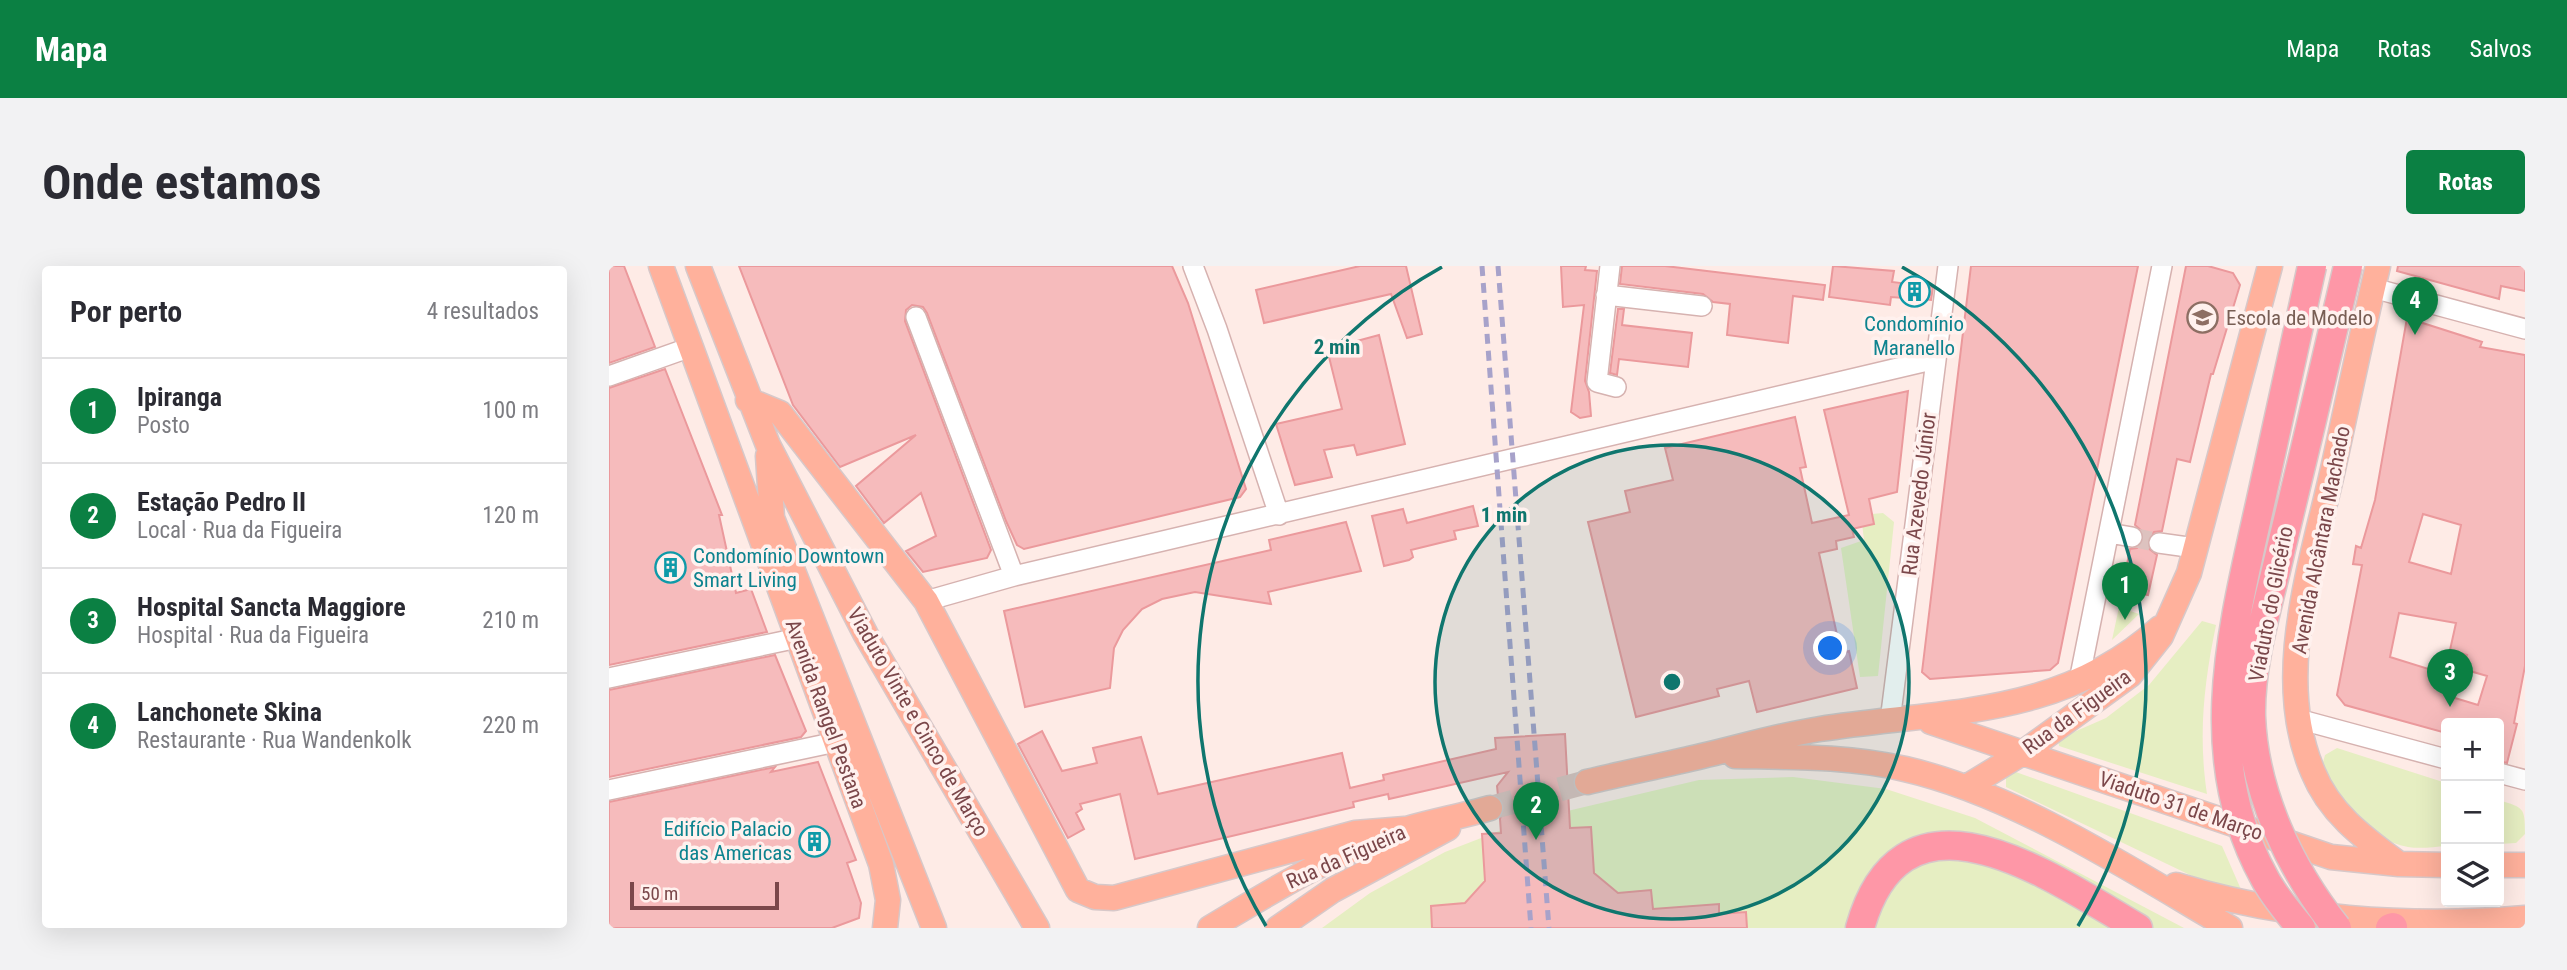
<!DOCTYPE html>
<html lang="pt">
<meta charset="utf-8">
<style>
:root{--surface:#fff;--page:#f2f2f3;--text:#2b2b33;--muted:#7c7c81;--line:#e1e1e2;--accent:#0b8043}
body{margin:0;font-family:"Roboto Condensed",sans-serif;background:var(--page);color:var(--text)}
.controls{position:absolute;right:21px;bottom:21px;display:grid;overflow:hidden;border-radius:7px;box-shadow:0 7px 28px #0002}
.controls button{width:63px;height:63px;display:grid;place-items:center;padding:0;border:0;border-bottom:2px solid var(--line);background:var(--surface);color:var(--text);font:35px sans-serif}
.scale{position:absolute;left:21px;bottom:18px;width:149px;box-sizing:border-box;padding-left:7px;border:4px solid #7b474a;border-top:0;font-size:19px;line-height:24px;white-space:nowrap;color:#7b474a;-webkit-text-stroke:5px #fff1ee;paint-order:stroke}
.you{position:absolute;left:1222px;top:383px;width:24px;height:24px;margin:-18px;border:5px solid #fff;border-radius:50%;background:#1a73e8;box-shadow:0 0 0 10px #1a73e833}
.badge{display:grid;place-items:center;width:46px;height:46px;border-radius:50%;background:var(--accent);color:#fff;font-size:23px;font-weight:700}
.pin{position:absolute;translate:-50% -58px;filter:drop-shadow(0 2px 4px #0008)}
.pin::after{content:'';position:absolute;top:37px;width:24px;height:21px;background:inherit;clip-path:polygon(0 0,100% 0,50% 100%)}
.list{margin:0;padding:0;list-style:none}
h2{display:flex;justify-content:space-between;align-items:center;height:91px;margin:0;padding:0 28px;font-size:30px}
h2 small{font-size:23px;font-weight:400;color:var(--muted)}
.list li{display:grid;grid-template-columns:46px 1fr auto;gap:21px;align-items:center;box-sizing:border-box;height:105px;padding:0 28px;border-top:2px solid var(--line)}
.list b{display:block;font-size:26px;white-space:nowrap}
.list p{margin:0;font-size:23px;white-space:nowrap;color:var(--muted)}
.list em{font-size:23px;font-style:normal;color:var(--muted)}
.icon{flex:none;width:38px;height:38px;fill:none;stroke:currentColor;stroke-width:2;stroke-linecap:round;stroke-linejoin:round}
.map{position:relative;flex:none;width:1916px;height:662px;overflow:hidden;border-radius:7px}
header{display:flex;align-items:center;gap:42px;box-sizing:border-box;height:98px;padding:0 35px;background:var(--accent);color:#fff}
header strong{font-size:33px}
nav{display:flex;gap:38px;margin-inline-start:auto;font-size:24px}
.intro{display:flex;align-items:center;justify-content:space-between;box-sizing:border-box;height:168px;padding:0 42px}
h1{margin:0;font-size:49px}
.button{padding:18px 32px;border-radius:7px;background:var(--accent);color:#fff;font-size:24px;font-weight:700}
main{display:flex;gap:42px;padding:0 42px}
aside{flex:1;background:var(--surface);border-radius:7px;box-shadow:0 7px 28px #0002}
.map>svg:first-child{display:block}
.green{fill:#e6eec2}
.building{fill:#f6bbbc;stroke:#eb999c;stroke-width:2;fill-rule:evenodd}
.lines{fill:none;stroke-linecap:round;stroke-linejoin:round}
.minor-tunnel{stroke:#ddc2bf;stroke-width:19;stroke-dasharray:19 10;stroke-linecap:butt}
.major-tunnel{stroke:#ddc2bf;stroke-width:24;stroke-dasharray:24 12;stroke-linecap:butt}
.minor-casing{stroke:#d6b2b0;stroke-width:22}
.major-casing{stroke:#d7c8c9;stroke-width:27}
.highway-casing{stroke:#d7c8c9;stroke-width:31}
.minor{stroke:#fff;stroke-width:19}
.major{stroke:#ffb19c;stroke-width:24}
.highway{stroke:#fe97a7;stroke-width:28}
.rail{stroke:#a7a2ca;stroke-width:5;stroke-dasharray:10 7;stroke-linecap:butt}
.highway-bridge-casing{stroke:#d7c8c9;stroke-width:31;stroke-linecap:butt}
.highway-bridge{stroke:#fe97a7;stroke-width:28}
.ring{fill:none;stroke:#0f766e;stroke-width:3.5}
.labels{text-anchor:middle;dominant-baseline:central;stroke-width:7;stroke-linejoin:round;paint-order:stroke}
.education-label{font-size:21px;fill:#785e54;stroke:#fff1ee;text-anchor:start}
.culture-label{font-size:21px;fill:#0d838f;stroke:#fff1ee}
.street-label{font-size:21px;fill:#7b474a;stroke:#fff1ee}
.centre{fill:#0f766e;stroke:#fff1ee;stroke-width:3.5}
.ring-label{font-size:21px;text-anchor:middle;font-weight:bold;fill:#0f766e;stroke:#fff1ee;stroke-width:7;stroke-linejoin:round;paint-order:stroke}
</style>
<header>
<strong>Mapa</strong>
<nav><a>Mapa</a><a>Rotas</a><a>Salvos</a></nav>
</header>
<div class="intro"><h1>Onde estamos</h1><a class="button">Rotas</a></div>
<main>
<aside>
<h2>Por perto<small>4 resultados</small></h2>
<ul class="list">
<li><span class="badge">1</span><div><b>Ipiranga</b><p>Posto</p></div><em>100 m</em></li>
<li><span class="badge">2</span><div><b>Estação Pedro II</b><p>Local · Rua da Figueira</p></div><em>120 m</em></li>
<li><span class="badge">3</span><div><b>Hospital Sancta Maggiore</b><p>Hospital · Rua da Figueira</p></div><em>210 m</em></li>
<li><span class="badge">4</span><div><b>Lanchonete Skina</b><p>Restaurante · Rua Wandenkolk</p></div><em>220 m</em></li>
</ul>
</aside>
<div class="map">
<svg width="1916" height="662" viewBox="0 0 1916 662">
<rect width="100%" height="100%" fill="#feebe6"/>
<!-- green -->
<path class="green" d="M1274,247L1285,256L1269,410L1251,411L1232,282L1255,274L1252,249Z
M1510,341L1530,348L1503,374Z
M1593,355L1607,359C1595,417 1589,469 1598,528L1450,480L1449,473L1497,452L1540,419Z
M1728,482L1837,517V580C1825,581 1811,583 1799,581C1758,574 1731,533 1713,500L1716,489Z
M1404,505L1613,580L1634,628L1602,619L1397,521V512Z
M1184,511L1277,523L1366,552L1575,662H713L761,627L836,586L916,555L1090,514Z
M1890,534C1915,542 1916,541 1916,568L1907,577L1890,578Z"/>
<!-- building -->
<path class="building" d="M0,0H15L46,81L0,97Z
M130,0H563L579,37L637,223L631,231L415,283L408,279L397,255L318,47L314,41L303,39L297,44L296,55L382,284L378,292L314,306L297,285L327,270L312,227L275,257L247,220L307,169L231,201L184,139Z
M751,0H797L813,68L798,72L782,28L655,57L647,24Z
M952,0H977L976,4L988,5L976,115L980,126L982,150L971,152L962,146L975,39L954,41Z
M1013,0H1056L1216,19L1214,34L1184,30L1179,77L1118,69L1121,38L1104,36L1094,28L1011,18Z
M1224,0L1285,5L1283,16L1324,21L1322,34L1282,31L1281,39L1220,31Z
M1362,0H1529L1449,397L1441,404L1321,413L1313,406Z
M1577,0H1599L1624,7L1631,19L1604,108H1602L1581,196L1568,193L1553,265L1545,266L1538,275L1539,282L1548,289L1539,329L1513,324L1521,283L1528,282L1535,274L1534,266L1526,259Z
M1789,0H1916V25L1892,20L1890,33L1788,5Z
M1009,43H1015L1013,59L1083,67L1079,101L1010,93L1008,109L1001,107Z
M1798,52L1873,76L1871,81L1916,89V400L1905,457L1908,458L1898,497L1890,495V457H1837V467L1736,439L1728,429L1753,299L1744,298L1747,280L1752,282L1766,234ZM1814,248L1852,259L1842,308L1800,296ZM1790,347L1847,357L1841,384L1858,389L1854,403L1878,410L1869,439L1836,429L1838,421L1823,404L1781,391Z
M770,69L796,178L748,189L745,179L715,184L723,211L686,219L667,158L733,143L720,91L724,90L722,82Z
M56,103L113,249H110L127,327L142,323L158,366L0,399V122Z
M1299,125L1288,226L1260,233L1265,258L1243,263L1245,271L1227,275L1228,283L1210,287L1232,387L1240,385L1248,422L1148,446L1140,415L1108,423L1110,430L1027,451L979,256L1021,246L1016,225L1064,214L1056,182L1186,151L1197,201L1191,202L1203,257L1240,249L1215,144Z
M864,240L869,260L845,265L847,273L802,284L804,291L800,294L775,300L763,250L794,243L798,257Z
M737,256L752,305L659,326L662,338L586,326L553,333L533,343L514,364L505,382L501,422L416,441L395,345L662,284L660,274Z
M166,389L197,465L192,471L0,511V424Z
M433,465L453,505L488,497L484,482L532,471L549,528L733,487L741,522L775,514L774,509L887,483L886,472L956,468L961,562L982,561L985,607L1009,627L1042,624L1044,643L1110,638V648L1137,646L1138,662H823L822,640L856,637L876,615L873,568L892,567L891,553L895,539L889,530L888,520L899,506L780,533L779,528L744,536L745,541L526,593L511,528L471,538L473,543L467,547L475,563L459,572L409,478Z
M209,496L247,594L238,597L252,637L250,652L223,662H0V536L166,501L162,506Z"/>
<g class="lines">
<!-- minor-tunnel -->
<path class="minor-tunnel" d="M1523,271L1550,277"/>
<!-- major-tunnel -->
<path class="major-tunnel" d="M881,542L978,516"/>
<defs>
<path id="minor" d="M584,0L608,63L670,249
M1001,0L988,116L1007,121
M1764,22L1916,63
M997,29L1093,40
M307,51L405,310
M0,110L82,81
M1500,267L1523,271
M1550,277L1586,282
M317,335L405,310L1327,93
M0,412L189,372
M1470,415L1553,0
M1689,453L1837,493
M1281,455L1339,0
M1890,507L1916,514
M0,524L227,476"/>
<path id="major" d="M52,0L272,598L279,634L276,662
M89,0L159,179L257,369L428,662
M1769,0C1753,67 1739,135 1724,203C1703,298 1663,411 1704,506C1721,548 1755,572 1790,598
M139,134L171,147L317,335L469,624L486,631L505,632L746,567L796,563
M159,190L163,252L325,662
M1322,456L1722,591L1790,598L1837,599
M1126,490C1183,491 1240,490 1296,503C1406,528 1524,605 1621,662
M978,516C1016,507 1055,499 1093,490C1132,481 1171,469 1211,463C1334,444 1452,452 1551,362
M1359,520L1415,486L1521,409L1552,370L1580,307L1661,0
M1890,599H1916
M1567,619C1678,653 1800,662 1916,652
M601,662C663,625 728,584 798,563C825,555 854,550 881,542
M669,662L724,624L839,562"/>
<path id="highway" d="M1251,662C1295,504 1445,613 1529,662
M1781,662L1784,661"/>
</defs>
<!-- minor casing -->
<use href="#minor" class="minor-casing"/>
<!-- major casing -->
<use href="#major" class="major-casing"/>
<!-- highway casing -->
<use href="#highway" class="highway-casing"/>
<!-- minor -->
<use href="#minor" class="minor"/>
<!-- major -->
<use href="#major" class="major"/>
<!-- highway -->
<use href="#highway" class="highway"/>
<!-- rail -->
<path class="rail" d="M873,0L922,662
M889,0L940,662"/>
<defs>
<path id="highway-bridge" d="M1692,662C1679,646 1664,629 1655,611C1589,491 1623,363 1651,238C1668,159 1686,79 1703,0
M1728,662C1681,603 1645,527 1642,450C1641,395 1660,337 1672,283C1695,189 1717,94 1739,0"/>
</defs>
<!-- highway-bridge casing -->
<use href="#highway-bridge" class="highway-bridge-casing"/>
<!-- highway-bridge -->
<use href="#highway-bridge" class="highway-bridge"/>
</g>
<!-- distance rings -->
<circle cx="1063" cy="416" r="237" fill="#0f766e" fill-opacity=".12"/>
<g class="ring">
<circle cx="1063" cy="416" r="237"/>
<path d="M657 660A474 474 0 0 1 833 1M1293 1A474 474 0 0 1 1469 660"/>
</g>
<!-- icons -->
<defs>
<symbol id="building-ring" viewBox="-11 -11 22 22"><circle r="9.5" fill="#fff1ee" stroke="#0f9aa8" stroke-width="1.5"/><path d="M-4-6H4V6H1V3H-1V6H-4ZM-2.5-4.3h1.7v1.8h-1.7ZM.8-4.3h1.7v1.8H.8ZM-2.5-1h1.7V.8h-1.7ZM.8-1h1.7V.8H.8Z" fill="#0f9aa8"/></symbol>
<symbol id="university-ring" viewBox="-11 -11 22 22"><circle r="9.5" fill="#fff1ee" stroke="#8d6e63" stroke-width="1.5"/><path d="M0-5L7-2L0 1L-7-2ZM-4 1L0 2.5L4 1V4Q0 6-4 4Z" fill="#8d6e63"/></symbol>
</defs>
<g fill-rule="evenodd">
<use href="#building-ring" x="1288" y="8" width="35" height="35"/>
<use href="#university-ring" x="1576" y="34" width="35" height="35"/>
<use href="#building-ring" x="44" y="284" width="35" height="35"/>
<use href="#building-ring" x="188" y="558" width="35" height="35"/>
</g>
<g class="labels">
<!-- education labels -->
<g class="education-label">
<text x="1617" y="52">Escola de Modelo</text>
</g>
<!-- culture labels -->
<g class="culture-label">
<text x="1305" y="58">Condomínio<tspan x="1305" dy="24">Maranello</tspan></text>
<text x="84" y="290" text-anchor="start">Condomínio Downtown<tspan x="84" dy="24">Smart Living</tspan></text>
<text x="183" y="563" text-anchor="end">Edifício Palacio<tspan x="183" dy="24">das Americas</tspan></text>
</g>
<!-- street labels -->
<g class="street-label">
<text transform="translate(1310 228) rotate(-83)">Rua Azevedo Júnior</text>
<text transform="translate(1712 274) rotate(-79)">Avenida Alcântara Machado</text>
<text transform="translate(1662 338) rotate(-79)">Viaduto do Glicério</text>
<text transform="translate(1468 446) rotate(-36)">Rua da Figueira</text>
<text transform="translate(217 448) rotate(70)">Avenida Rangel Pestana</text>
<text transform="translate(309 456) rotate(60)">Viaduto Vinte e Cinco de Março</text>
<text transform="translate(1572 540) rotate(19)">Viaduto 31 de Março</text>
<text transform="translate(737 591) rotate(-24)">Rua da Figueira</text>
</g>
</g>
<circle cx="1063" cy="416" r="10" class="centre"/>
<g class="ring-label">
<text x="728" y="88">2 min</text>
<text x="895" y="256">1 min</text>
</g>
</svg>
<div class="controls">
<button>+</button>
<button>−</button>
<button><svg class="icon" aria-label="layers" viewBox="0 0 24 24"><path d="M12 4l9 5-9 5-9-5zM3 14l9 5 9-5"/></svg></button>
</div>
<div class="scale">50 m</div>
<div class="you"></div>
<div class="pin badge" style="left:1516px;top:354px">1</div>
<div class="pin badge" style="left:927px;top:574px">2</div>
<div class="pin badge" style="left:1841px;top:441px">3</div>
<div class="pin badge" style="left:1806px;top:69px">4</div>
</div>
</main>
